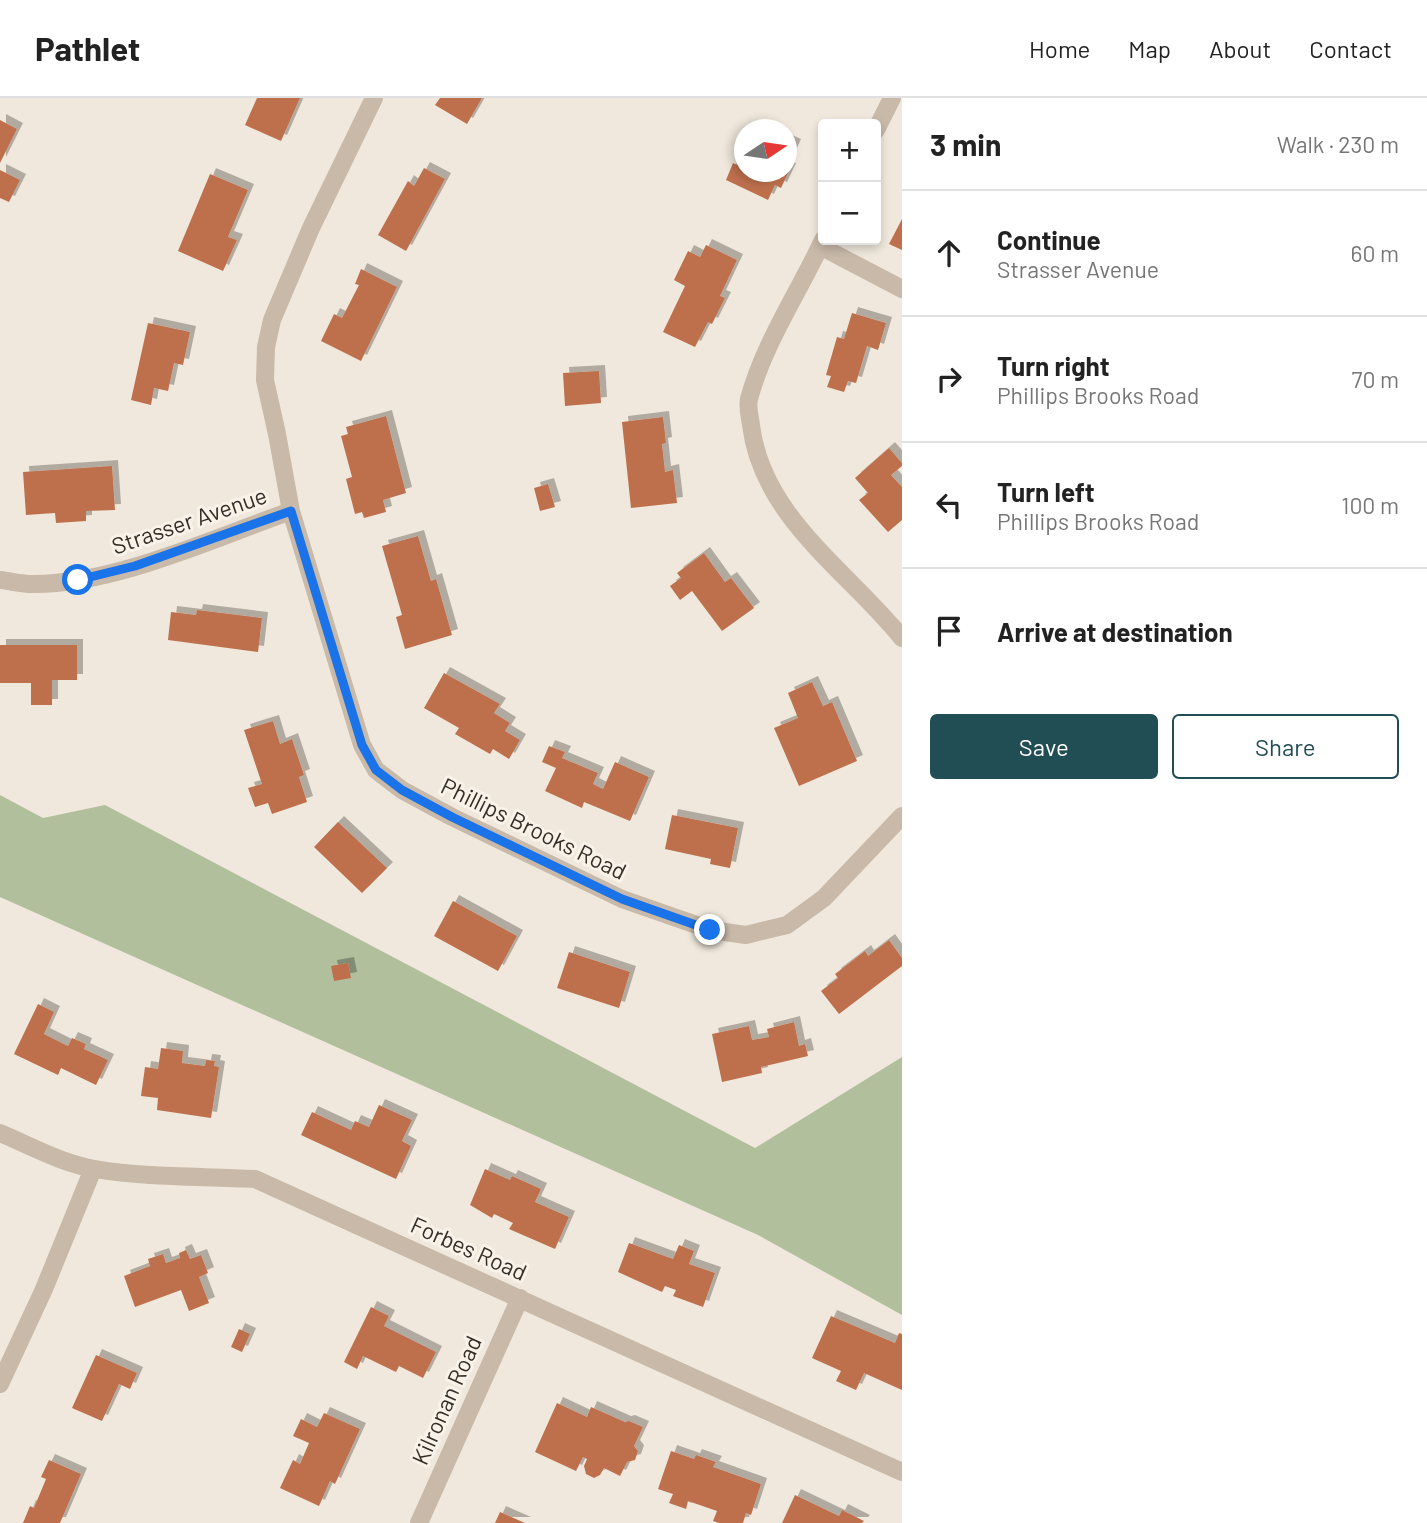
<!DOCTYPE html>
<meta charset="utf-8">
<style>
:root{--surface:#fff;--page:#f6f6f6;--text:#222;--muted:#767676;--line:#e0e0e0;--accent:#214d54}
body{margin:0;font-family:Barlow,sans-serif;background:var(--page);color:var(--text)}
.controls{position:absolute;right:21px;top:21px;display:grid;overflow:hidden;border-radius:7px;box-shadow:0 4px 10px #0003}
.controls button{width:63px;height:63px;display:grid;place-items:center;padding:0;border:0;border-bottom:2px solid var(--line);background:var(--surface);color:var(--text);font:35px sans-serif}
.compass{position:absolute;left:734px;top:21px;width:63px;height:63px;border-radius:50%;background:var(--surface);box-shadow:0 4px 10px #0003;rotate:77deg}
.stop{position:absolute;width:21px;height:21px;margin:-16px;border:5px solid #1a73e8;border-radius:50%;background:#fff}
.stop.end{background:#1a73e8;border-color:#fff;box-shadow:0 2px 7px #0008}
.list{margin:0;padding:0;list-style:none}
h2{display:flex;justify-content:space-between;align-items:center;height:91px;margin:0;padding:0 28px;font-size:30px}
h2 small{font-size:23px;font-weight:400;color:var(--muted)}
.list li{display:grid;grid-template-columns:46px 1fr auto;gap:21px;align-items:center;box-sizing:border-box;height:126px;padding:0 28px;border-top:2px solid var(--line)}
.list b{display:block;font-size:26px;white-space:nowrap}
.list p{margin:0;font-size:23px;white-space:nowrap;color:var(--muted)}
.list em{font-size:23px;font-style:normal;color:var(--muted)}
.actions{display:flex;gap:14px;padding:21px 28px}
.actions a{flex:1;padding:16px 0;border:2px solid var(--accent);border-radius:7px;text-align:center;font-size:24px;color:var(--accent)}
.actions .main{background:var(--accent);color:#fff}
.icon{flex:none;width:38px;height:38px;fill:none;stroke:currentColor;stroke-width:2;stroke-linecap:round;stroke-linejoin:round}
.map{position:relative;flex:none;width:902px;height:1425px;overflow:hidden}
header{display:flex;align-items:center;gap:42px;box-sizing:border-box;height:98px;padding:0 35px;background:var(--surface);border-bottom:2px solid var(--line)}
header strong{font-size:33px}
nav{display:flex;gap:38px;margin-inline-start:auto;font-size:24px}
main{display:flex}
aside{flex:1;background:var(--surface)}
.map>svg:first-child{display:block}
.green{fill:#b1bf9d}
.building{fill:#be704d;filter:url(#shadow)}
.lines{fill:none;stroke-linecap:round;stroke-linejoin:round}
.minor{stroke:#c8b9a9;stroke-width:18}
.route{stroke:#1a73e8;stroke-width:9}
.labels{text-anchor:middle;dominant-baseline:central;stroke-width:6;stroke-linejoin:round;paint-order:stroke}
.street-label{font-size:23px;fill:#352d28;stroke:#f8f2e9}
</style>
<header>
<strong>Pathlet</strong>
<nav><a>Home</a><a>Map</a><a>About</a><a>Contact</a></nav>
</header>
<main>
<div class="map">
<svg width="902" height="1425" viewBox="0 0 902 1425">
<defs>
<filter id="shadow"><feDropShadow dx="6" dy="-6" stdDeviation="0" flood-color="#0004"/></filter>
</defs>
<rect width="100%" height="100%" fill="#f0e8dc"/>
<!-- green -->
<path class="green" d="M0,697L43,720L105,707L755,1050L902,959V1217L758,1137L0,799Z"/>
<!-- building -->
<path class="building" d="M257,0H300L281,43L245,27Z
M440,0H482L467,26L435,7Z
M0,22L17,31L0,65Z
M786,43L795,47L786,67Z
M733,65L744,70V74H786V69L790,71L781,90L775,87L768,102L726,82Z
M424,70L445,81L406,153L378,137L408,83L414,88Z
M0,72L20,82L9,104L0,100Z
M210,76L248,92L228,139L237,142L223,173L178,153Z
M902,121V152L889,146Z
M706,147L737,162L720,198L725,200L712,226L708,224L695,249L663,234L685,188L674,182L688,153L700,159Z
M361,171L397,189L361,263L321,243L334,216L342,220L359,187L355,186Z
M852,215L886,225L878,252L867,248L856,285L848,283L844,294L827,289L831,278L826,277L837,239L844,241Z
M148,225L190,234L183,267L174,265L168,293L154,290L151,307L131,302Z
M599,273L601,305L565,308L563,275Z
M386,318L406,395L383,402L386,414L364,420L362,414L355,416L346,381L352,379L341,338L348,336L346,329Z
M663,319L666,345L662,346L665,374L673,372L677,405L631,410L622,324Z
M889,350L902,365V368L891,377L902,389V422L888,434L859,402L868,395L855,380Z
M112,368L115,412L86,413V423L56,425L55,415L26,417L23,374Z
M548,386L555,409L540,413L534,390Z
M418,438L431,483L436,481L452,537L405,551L396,519L402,517L382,448Z
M704,455L725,484L731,480L754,510L722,533L692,493L680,502L670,488L681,480L677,475Z
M197,512L262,520L258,554L168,542L171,514L196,517Z
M0,547H77V582H52V607H31V585H0Z
M444,575L500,606L494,615L510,625L505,633L520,642L509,661L493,651L490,656L455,636L459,630L424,610Z
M812,584L823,608L832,604L857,663L799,688L774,630L798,620L788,595Z
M273,623L280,646L292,641L304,677L299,679L307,704L272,716L268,705L255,709L248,690L262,686L244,632Z
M549,648L565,654L562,660L598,675L593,686L603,691L615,664L649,679L630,723L584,704L582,710L545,693L556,670L542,664Z
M672,717L738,730L730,770L710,766L711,761L665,751Z
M338,724L387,770L362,795L314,749Z
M453,803L517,838L498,873L434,838Z
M889,842L902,860V868L839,916L821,893L838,880L835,876L865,853L868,858Z
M569,854L630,874L619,910L557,890Z
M348,865L351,880L334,883L331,868Z
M38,906L54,914L44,936L68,948L72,940L86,946L84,951L108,962L96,987L61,970L58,977L14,956Z
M794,924L799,948L805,946L808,958L761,969L762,975L722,984L712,936L749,928L752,942L769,939L767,931Z
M161,950L183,953L182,965L205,968L206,962L215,963L214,968L219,969L211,1020L157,1012L158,1000L141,998L145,969L158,971Z
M379,1007L412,1022L402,1043L411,1048L396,1081L301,1037L312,1014L351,1032L355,1023L369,1029Z
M485,1071L510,1082L512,1078L541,1091L535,1104L569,1119L555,1151L509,1131L513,1125L494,1116L492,1120L470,1107Z
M629,1145L673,1161L679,1147L694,1153L689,1166L715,1175L703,1209L673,1198L676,1192L665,1188L662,1194L618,1174Z
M186,1152L190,1161L201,1157L208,1175L199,1179L209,1205L189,1213L181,1192L135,1209L124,1178L150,1168L148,1161L163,1156L166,1165L180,1160L179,1155Z
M371,1209L389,1218L384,1228L436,1254L423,1280L399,1268L396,1274L363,1258L357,1271L344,1264Z
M831,1218L895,1245L899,1235L902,1236V1292L864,1275L856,1292L836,1283L841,1273L812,1260Z
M239,1231L250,1236L242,1254L231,1249Z
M96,1257L137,1275L130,1291L119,1286L102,1323L72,1310Z
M557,1305L587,1319L591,1309L625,1324L629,1323L643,1329L634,1348L638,1353L635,1362L627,1364L620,1378L604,1370L600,1377L594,1380L586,1376L584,1368L587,1361L583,1359L576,1373L535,1354Z
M324,1315L360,1331L335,1386L330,1383L319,1408L280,1390L293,1362L300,1366L309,1345L293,1338L301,1321L317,1329Z
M671,1353L694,1361L696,1357L716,1364L713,1369L761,1386L751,1417L746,1415L743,1425H719L713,1423L717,1413L688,1403L686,1411L669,1405L673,1396L658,1391Z
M49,1362L81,1376L60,1425H23L30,1408L34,1410L46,1381L41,1379Z
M795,1397L839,1418L842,1412L864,1423L862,1425H782Z
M500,1414L525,1425H495Z"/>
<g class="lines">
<!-- minor -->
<path class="minor" d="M876,32L892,0
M823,142C799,194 764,245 749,301C747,309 750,319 751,327C762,419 848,473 902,540
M820,148L902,191
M291,413L362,647L376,672L402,692L452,719L622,801L711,832L746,837L787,827L824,800L902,718
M0,482C10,483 22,486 32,486C113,487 214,440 291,413L277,336L265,282L266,249L272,222L311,130L374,0
M0,1035C31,1048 61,1065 95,1071C148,1080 202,1078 255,1081L902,1374
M0,1286L44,1191L93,1071
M419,1425L520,1200"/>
</g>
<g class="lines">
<!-- route -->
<path class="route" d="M78,482L135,468L291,413L362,647L376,672L402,692L452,719L622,801L710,832"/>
</g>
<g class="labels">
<!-- street labels -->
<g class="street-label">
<text transform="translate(189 422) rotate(-19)">Strasser Avenue</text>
<text transform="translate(534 730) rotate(26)">Phillips Brooks Road</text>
<text transform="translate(469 1150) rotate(24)">Forbes Road</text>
<text transform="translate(446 1302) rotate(-66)">Kilronan Road</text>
</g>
</g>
</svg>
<div class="controls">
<button>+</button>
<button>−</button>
</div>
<svg class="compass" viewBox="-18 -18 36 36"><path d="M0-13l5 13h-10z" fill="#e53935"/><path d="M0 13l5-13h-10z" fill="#767676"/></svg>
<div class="stop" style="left:78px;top:482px"></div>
<div class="stop end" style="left:710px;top:832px"></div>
</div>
<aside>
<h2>3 min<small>Walk · 230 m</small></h2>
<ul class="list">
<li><svg class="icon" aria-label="ahead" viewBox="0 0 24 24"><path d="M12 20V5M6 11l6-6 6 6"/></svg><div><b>Continue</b><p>Strasser Avenue</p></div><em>60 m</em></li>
<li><svg class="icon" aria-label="right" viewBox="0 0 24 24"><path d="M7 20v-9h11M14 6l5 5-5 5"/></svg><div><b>Turn right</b><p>Phillips Brooks Road</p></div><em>70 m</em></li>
<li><svg class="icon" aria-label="left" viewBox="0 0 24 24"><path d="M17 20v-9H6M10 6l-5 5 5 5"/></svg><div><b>Turn left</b><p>Phillips Brooks Road</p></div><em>100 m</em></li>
<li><svg class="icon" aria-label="arrive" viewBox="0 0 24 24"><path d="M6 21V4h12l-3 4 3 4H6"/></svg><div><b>Arrive at destination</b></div></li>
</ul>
<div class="actions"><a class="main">Save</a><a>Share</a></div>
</aside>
</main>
